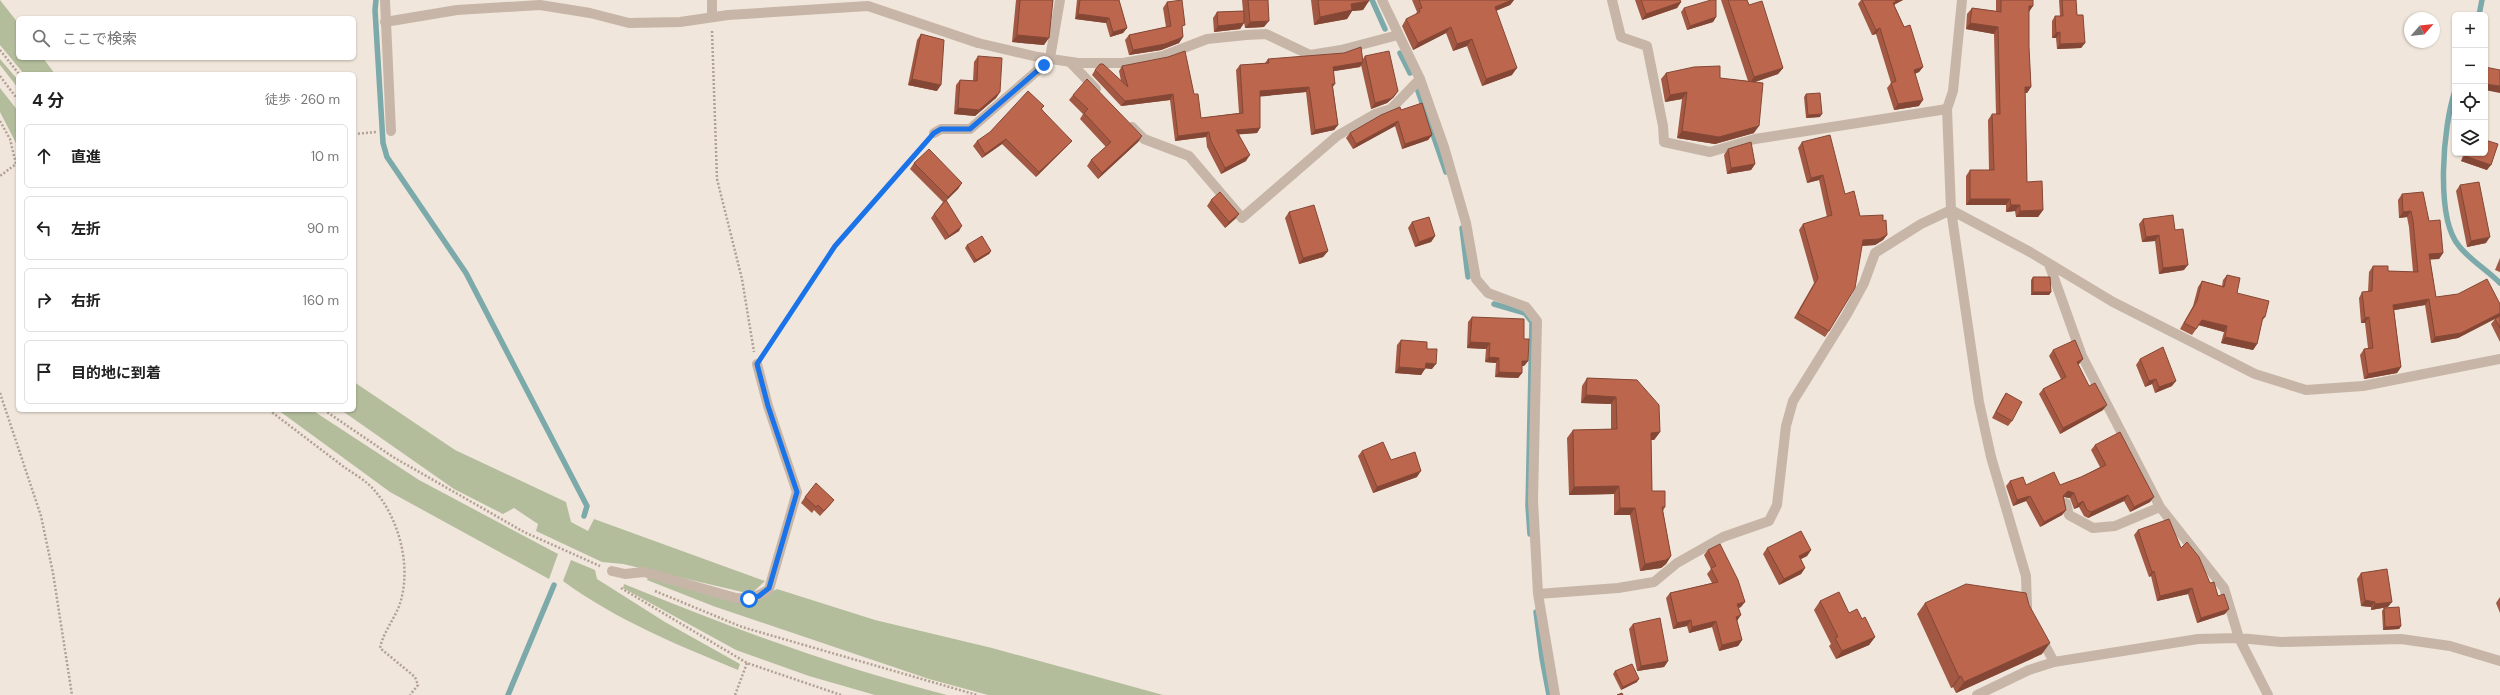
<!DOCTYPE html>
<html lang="ja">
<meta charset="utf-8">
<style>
:root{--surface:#fff;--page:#f6f6f6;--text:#222;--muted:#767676;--line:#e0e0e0}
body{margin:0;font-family:"DM Sans","Noto Sans JP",sans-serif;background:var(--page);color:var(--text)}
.controls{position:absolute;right:12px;top:12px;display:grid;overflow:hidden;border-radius:6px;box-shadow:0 1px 3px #0004}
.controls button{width:36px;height:36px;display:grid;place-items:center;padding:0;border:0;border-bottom:1px solid var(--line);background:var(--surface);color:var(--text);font:20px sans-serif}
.compass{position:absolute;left:2404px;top:12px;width:36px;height:36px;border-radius:50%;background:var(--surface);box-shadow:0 1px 3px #0004;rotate:63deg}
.stop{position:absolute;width:12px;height:12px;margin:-9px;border:3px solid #1a73e8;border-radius:50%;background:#fff}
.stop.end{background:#1a73e8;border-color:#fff;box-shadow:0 1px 4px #0008}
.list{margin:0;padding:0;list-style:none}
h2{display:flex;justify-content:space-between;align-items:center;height:52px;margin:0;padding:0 16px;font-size:17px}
h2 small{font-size:13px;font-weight:400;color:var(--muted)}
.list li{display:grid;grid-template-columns:26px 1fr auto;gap:12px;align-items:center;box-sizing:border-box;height:64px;margin:0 8px 8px;padding:0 8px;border:1px solid var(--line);border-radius:6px}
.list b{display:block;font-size:15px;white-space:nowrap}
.list em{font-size:13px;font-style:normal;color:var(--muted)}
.icon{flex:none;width:22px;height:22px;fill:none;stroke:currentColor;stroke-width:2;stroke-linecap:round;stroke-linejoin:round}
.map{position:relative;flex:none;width:2500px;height:695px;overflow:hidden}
.search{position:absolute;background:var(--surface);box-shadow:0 1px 3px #0004;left:16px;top:16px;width:340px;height:44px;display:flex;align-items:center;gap:10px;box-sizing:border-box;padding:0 14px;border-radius:6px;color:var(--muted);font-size:15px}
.panel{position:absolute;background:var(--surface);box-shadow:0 1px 3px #0004;left:16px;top:72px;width:340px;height:340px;border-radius:6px}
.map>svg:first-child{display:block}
.green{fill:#b3bd9c}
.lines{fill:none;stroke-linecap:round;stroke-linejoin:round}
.stream{stroke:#7ca9aa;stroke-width:5.5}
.path{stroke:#b2a093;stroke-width:2.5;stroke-dasharray:2 2;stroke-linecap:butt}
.service{stroke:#c7b6a8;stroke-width:10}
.minor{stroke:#c7b6a8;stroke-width:10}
.wall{fill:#a25842}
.shaded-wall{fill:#844736}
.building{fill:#bc664d;stroke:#844736}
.route{stroke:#1a73e8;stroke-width:5}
</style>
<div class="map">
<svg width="2500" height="695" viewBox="0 0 2500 695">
<rect width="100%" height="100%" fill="#f0e6db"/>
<!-- green -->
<path class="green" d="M0,0L18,23V58H43L55,74H24L0,45Z
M0,59L18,80V88L0,65Z
M0,88L18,111V147L0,112Z
M354,382L455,450L566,502L571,522L588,531L594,519L765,581L751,594L623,564L602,562L536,531L538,524L514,508L503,514L454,489L341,410H354Z
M278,410H312L419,480L558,554L549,579L390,492Z
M571,560L595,570L597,579L665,622L740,664L738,670C678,645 616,620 563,581Z
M649,575L759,599L777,589L875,620L992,648L1163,695H988L929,679L713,606L647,580Z
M624,584C729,627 836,667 947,695H875L809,676L736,650L623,588Z"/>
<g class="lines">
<!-- stream -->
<path class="stream" d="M376,0L375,10L383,143L387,157L466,273L587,506L584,516
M1372,0L1385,29
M2479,15L2482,0
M1400,53L1410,73
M1418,91L1446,172
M2455,91C2443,125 2435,218 2459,246C2470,260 2487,270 2500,283
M1462,228L1468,277
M1494,304L1525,313L1532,322L1528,506L1530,534
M1536,612L1542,658L1549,695
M508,695L554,585"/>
<!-- path -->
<path class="path" d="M712,31L717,179L742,279L754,352
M0,50L19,74
M0,76L18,100
M0,121L10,139L16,164L0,176
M354,134L377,132
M764,352L835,245L926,143
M0,393L41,516L53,573L72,695
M269,410C294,429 319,448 344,467C354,474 367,481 375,491C398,518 410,561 402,596C398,616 384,629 380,648L415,677L418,685L410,695
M324,410L393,457L524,532L600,566
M621,588L747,663L841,695
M655,591L742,627L977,695
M735,695L747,663"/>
<!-- service -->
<path class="service" d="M1612,0L1621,37L1647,46L1663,126L1664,142L1710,152L1755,139L1947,109
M712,17V0
M385,22L457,10L540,5L590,13L629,23L680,22L728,15L868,6L978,43
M1070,62L1096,89
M1132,127L1144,139L1189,156L1242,218L1337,136L1375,114L1391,109L1420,79
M934,133L941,129H970L1044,65L1050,58L1060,0
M612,571L625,574L644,572L736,598C750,599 758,597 769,589L797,492L768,406L757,364"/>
<!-- minor -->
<path class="minor" d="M385,0L391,131
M1382,0L1420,79L1444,147L1466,223L1476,279L1488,293L1526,307L1537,321L1533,500L1538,594L1555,695
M1962,0L1953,91L1947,109L1951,210L1979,402L1991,457L2026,576L2027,607
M978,43L1038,57L1078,63H1123L1163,56L1207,39L1246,35L1266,34L1310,55L1341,50L1398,35
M1951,210L2030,252L2113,302L2190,341L2255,374L2306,390L2363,386L2500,359
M2049,264L2082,356L2160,507L2224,588L2239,638L2268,695
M2066,503L2069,515L2093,528L2115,526L2160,507
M1538,594L1618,588L1654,582L1677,563L1723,537L1769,521L1777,505L1786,426L1793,401L1847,314L1864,283L1875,253L1921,224L1951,210
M2040,636L2054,662
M1977,695L2029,670L2054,662L2198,639L2239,638L2281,642L2401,639L2450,646L2500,661"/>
</g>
<!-- wall -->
<path class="wall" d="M1016,0H1053L1044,45L1012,42Z
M1077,0H1119L1127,28L1123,33L1110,37L1106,23L1075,19Z
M1242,0H1269H1268L1264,27L1245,28L1244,22V23L1240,29L1214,32L1213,18L1217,12L1243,11Z
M1311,0H1369L1363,10L1352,11L1347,19L1314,25Z
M1412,0H1514L1510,5L1496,11L1512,75L1482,86L1467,46L1453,51L1446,33L1413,50L1402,26L1406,19L1415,15L1417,12Z
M1635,0H1680L1681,2L1677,8L1642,20Z
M1721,0H1747L1749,5L1783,68L1778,74L1755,82L1754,133L1715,144L1677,138L1682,99L1665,102L1661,79L1666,73L1748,81Z
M1861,0H1903L1894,5L1923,67L1919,72L1915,74L1919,106L1894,110L1887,88L1891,83L1876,34L1872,35L1858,4Z
M1996,0H2033L2029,11V47L2031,87L2027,93H2025L2027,182L2043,210L2038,217H2016L2015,211L2006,212V205H1966V176L1970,170H1989L1988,120L1992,114H1996L1994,34L1966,29L1967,14L1972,8L1996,11Z
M2059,0H2076L2077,15L2085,43L2081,48L2057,49L2056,38H2052V21L2055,16H2060Z
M1167,2L1182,29L1183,37L1179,43L1161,50L1129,55L1125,40L1129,35L1166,27L1163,8Z
M1684,8L1716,17L1713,22L1687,30L1681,12Z
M921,34L937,91L908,85L917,40Z
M978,56L1000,92L996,98L975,116L954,114L956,85L960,80L973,81L974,62Z
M1365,56L1394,97L1387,103L1371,109L1361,65L1360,67L1333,71L1335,84L1333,87L1338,125L1334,130L1311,135L1306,92L1260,96V128L1257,133L1239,134L1246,161L1221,174L1207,147L1206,137L1175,141L1170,100L1121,106L1092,75L1095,70L1121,81L1119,71L1122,66L1194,94L1201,118L1239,113L1236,70L1240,65L1265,63L1268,59H1363Z
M1806,94L1820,117L1806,118L1804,97Z
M1073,95L1142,136L1138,142L1098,179L1087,166L1091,160L1106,147L1080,119L1083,114L1069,100Z
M1042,109L1068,145L1036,177L1002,144L982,158L973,146L977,141Z
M1401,110L1432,135L1428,140L1402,149L1395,126L1353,149L1346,138L1350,133Z
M1802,142L1845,194L1860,216L1883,221L1887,235L1883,240L1875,245L1862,246L1829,331L1825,337L1794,318L1814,283L1799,230L1803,224L1827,217L1819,180L1807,183L1798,148Z
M1728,149L1755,164L1751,170L1727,174L1724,155Z
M2464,153H2485L2487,170L2461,161Z
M914,163L962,183L958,189L946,200L959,231L945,240L931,218L943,202L910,169Z
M2460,185L2486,243L2467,247L2456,191Z
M2402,194L2429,221L2443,253L2439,259H2430L2436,297L2500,316V342L2491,324L2495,319L2458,338L2431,343L2425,305L2394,310L2401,367L2397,373L2364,379L2360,355L2364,349L2368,348L2365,323H2361L2359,298L2362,292H2368L2369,272L2373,266L2388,271L2413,272L2409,227L2407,217L2399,218L2398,200Z
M1211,200L1239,214L1235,219L1225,228L1207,206Z
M1289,212L1328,251L1323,257L1299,264L1285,218Z
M2143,219L2175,230L2184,270L2159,274L2155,241L2142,242L2139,224Z
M1412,222L1435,236L1431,242L1415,247L1408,228Z
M967,245L991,251L989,254L974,263L965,248Z
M2500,258V272L2495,270Z
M2227,275L2237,293L2265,317L2262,321L2257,344L2253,350L2221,343L2224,332L2199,325L2192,335L2180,329L2193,306L2198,287L2202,281L2222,286L2223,280Z
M2033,277L2051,292L2049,295H2031V280Z
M1472,317L1528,361L1524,366H1522V373L1518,378L1495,377L1496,363L1485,362L1486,349L1467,348L1468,322Z
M1401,340L1427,349L1432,369L1425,368L1421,375L1395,373L1397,345Z
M2053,350L2083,359L2078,365L2089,386L2103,410L2060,434L2039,394L2043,389L2061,379L2049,356Z
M2140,359L2172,386L2155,393L2152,384L2145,387L2136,365Z
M1587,378L1637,380L1660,432L1654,440H1651L1652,491L1665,507L1663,511L1671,556L1666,564L1661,568L1640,571L1630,515H1614V494L1569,495L1567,438L1573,430L1611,429V404L1581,403L1582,386Z
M2006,393L2012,421L2008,426L1992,418L2002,399Z
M2095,445L2150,502L2130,512L2124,501L2088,518L2084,516L2079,507L2074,509L2070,498L2064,497L2066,510L2062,515L2040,527L2026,501L2013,506L2006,486L2010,481L2026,485H2060L2081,477L2100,467L2091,450Z
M1362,451L1391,460L1417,477L1373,493L1358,456Z
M805,497L834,500L830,505L820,516L814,510L812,513L801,503Z
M2138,530L2181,548L2210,583L2218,596L2225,614L2197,623L2188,594L2157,601L2151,576L2149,577L2134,535Z
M1767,548L1811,550L1807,556L1801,559L1805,568L1801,574L1779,585L1763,554Z
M1708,550L1741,607L1739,608L1737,621L1742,640L1738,646L1719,651L1712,627L1689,633L1687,626L1673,629L1666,598L1670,593L1712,583L1707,574L1711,569L1704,555Z
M2361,573L2388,607L2371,610V607L2361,606L2357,579Z
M2500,597V613L2496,603Z
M1820,601L1849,613L1862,619L1875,637L1869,645L1836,659L1829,646L1831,644L1814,610Z
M1925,603L2029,605L2042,654L1956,693L1953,687L1951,688L1917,614Z
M2384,608L2401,626L2399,629L2383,630L2382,611Z
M1633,624L1668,661L1664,667L1637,671L1629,629Z
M1615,671L1637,682L1621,690L1613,674Z"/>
<!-- shaded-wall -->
<path class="shaded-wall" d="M1512,0H1514L1510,5L1490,13L1495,7Z
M1895,0H1903L1895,4L1892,8Z
M1369,1L1363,10L1352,11L1347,19L1314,25L1320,17L1351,4Z
M1681,2L1677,8L1642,20L1646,14Z
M2029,6H2033L2029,12Z
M1078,14L1109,18L1106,23L1075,19Z
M1716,17L1713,22L1687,30L1690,26Z
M1269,21L1264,27L1245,28L1250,22Z
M1244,23L1240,29L1214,32L1218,26Z
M1970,23L1998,27L1994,34L1966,29Z
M1451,27L1446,33L1413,50L1418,43Z
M1127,28L1123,33L1110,37L1113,32Z
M1880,28L1876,34L1872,35L1876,30Z
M2060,32L2056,38H2052L2056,33Z
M1017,35L1049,38L1044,45L1012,42Z
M1183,37L1179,43L1161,50L1129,55L1133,50Z
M1472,39L1467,46L1453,51L1457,44Z
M2085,43L2081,48L2057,49L2060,44Z
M1363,62L1360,67L1329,72L1333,67Z
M1923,67L1919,72L1910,75L1914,70Z
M1517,68L1512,75L1482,86L1486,79Z
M1783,68L1778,74L1749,84L1754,77Z
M912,79L941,85L937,91L908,85Z
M2485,84L2500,86V93L2485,90Z
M1309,87L1306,92L1256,97L1260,91Z
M2025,87H2031L2027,93H2021Z
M1398,91L1394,97L1387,103L1371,109L1375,103Z
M1000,92L996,98L975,116L954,114L958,108Z
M1687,92L1682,99L1665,102L1670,95Z
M1173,94L1170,100L1121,106L1125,101Z
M1923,100L1919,106L1894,110L1898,104Z
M1822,114L1820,117L1806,118L1808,115Z
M1398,121L1395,126L1353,149L1356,144Z
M1338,125L1334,130L1311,135L1315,130Z
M1759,126L1754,133L1715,144L1677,138L1682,131Z
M1260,128L1257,133L1232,135L1236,130Z
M1209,132L1206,137L1175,141L1178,136Z
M1432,135L1428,140L1402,149L1405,144Z
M1142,136L1138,142L1098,179L1102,173Z
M1006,139L1002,144L982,158L985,154Z
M1072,141L1036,177L1039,172Z
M1250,155L1246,161L1221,174L1225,168Z
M2465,156L2491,165L2487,170L2461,161Z
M1755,164L1751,170L1727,174L1731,168Z
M1823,175L1819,180L1807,183L1811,178Z
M962,183L958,189L944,203L948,197Z
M1970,199H2010L2006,205H1966Z
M2011,205H2020L2015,211L2006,212Z
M2043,210L2038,217H2016L2020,211Z
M2411,211L2407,217L2399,218L2403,212Z
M1239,214L1235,219L1225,228L1229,222Z
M962,226L959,231L945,240L949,236Z
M1887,235L1883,240L1875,245L1859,246L1863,240Z
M2159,235L2155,241L2142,242L2146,237Z
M1435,236L1431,242L1415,247L1419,242Z
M2490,237L2486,243L2467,247L2471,241Z
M991,251L989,254L974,263L976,260Z
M1328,251L1323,257L1299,264L1303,258Z
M2443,253L2439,259L2425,260L2429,254Z
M2188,265L2184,270L2159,274L2163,268Z
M2033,292H2051L2049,295H2031Z
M2429,299L2425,305L2389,311L2393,305Z
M2500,313V316L2458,338L2431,343L2435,337Z
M2369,317L2365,323H2361L2365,318Z
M2202,320L2227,326L2224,332L2198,325Z
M2225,337L2257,344L2253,350L2221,343Z
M1470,342L1490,343L1486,349L1467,348Z
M1489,357L1499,358L1496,363L1485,362Z
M2083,359L2079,364L2073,367L2077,362Z
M1522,361H1528L1524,366H1518Z
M1426,363L1436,364L1432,369L1422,368Z
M1399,367L1425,369L1421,375L1395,373Z
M2401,367L2397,373L2364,379L2368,374Z
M1499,372L1522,373L1518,378L1495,377Z
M2156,379L2152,384L2145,387L2149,381Z
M2176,381L2172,386L2155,393L2159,387Z
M1586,395L1616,397L1611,404L1581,403Z
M2107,405L2103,410L2060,434L2063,428Z
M1660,432L1654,440H1646L1651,433Z
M1421,471L1417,477L1373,493L1377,487Z
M1619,486L1614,494L1569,495L1574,487Z
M2068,491L2074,493L2070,498L2064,497L2060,502Z
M2128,495L2124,501L2088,518L2091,512Z
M2030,496L2026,501L2013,506L2017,500Z
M2154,497L2150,502L2130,512L2134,507Z
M2083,501L2079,507L2074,509L2078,504Z
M1620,508H1635L1630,515H1614Z
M2066,510L2062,515L2040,527L2044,522Z
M1811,550L1807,556L1795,562L1799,556Z
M1671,556L1666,564L1661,568L1640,571L1645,564Z
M1805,568L1801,574L1779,585L1784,579Z
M2154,571L2151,576L2149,577L2152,572Z
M2192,588L2188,594L2157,601L2160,596Z
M2365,600L2375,602L2371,607L2361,606Z
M1745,602L1741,607L1734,609L1737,604Z
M2392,602L2388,607L2371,610L2375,604Z
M2229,609L2225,614L2197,623L2201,618Z
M1741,615L1737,621L1736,617Z
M1691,620L1687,626L1673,629L1677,623Z
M1716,621L1712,627L1689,633L1692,627Z
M2401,626L2399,629L2383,630L2385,627Z
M1875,637L1869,645L1836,659L1842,651Z
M1742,640L1738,646L1719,651L1722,645Z
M2050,643L2042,654L1956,693L1964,682Z
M1668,661L1664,667L1637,671L1641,666Z
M1961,676L1953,687L1951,688L1959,677Z
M1639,679L1637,682L1621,690L1623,687Z"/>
<!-- building -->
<path class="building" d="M1020,0H1053L1049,38L1017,35Z
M1080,0H1119L1127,28L1113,32L1109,18L1078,14Z
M1182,0L1185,25L1182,26L1183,37L1165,44L1133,50L1129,35L1171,26L1167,2Z
M1248,0H1268L1269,21L1250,22Z
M1318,0H1369V1L1351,4L1352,10L1320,17Z
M1419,0H1512L1495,7L1517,68L1486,79L1472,39L1457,44L1451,27L1418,43L1406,19L1420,12L1419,9L1422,8Z
M1641,0H1680L1681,2L1646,14Z
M1711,0H1716V17L1690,26L1684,8Z
M1728,0H1747L1749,5L1762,1L1783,68L1754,77Z
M1862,0H1895L1896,2L1893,3L1904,27L1910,25L1923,67L1914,70L1923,100L1898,104L1891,83L1896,81L1880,28L1876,30Z
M2001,0H2033V6H2029V47L2031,87H2025L2027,182L2042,181L2043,210L2020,211V205H2011L2010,199H1970V170H1994L1992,114H2000L1998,27L1970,23L1972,8L2001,12Z
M2062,0H2076L2077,15H2083L2085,43L2060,44V32L2056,33L2055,16H2063Z
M1244,11V23L1218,26L1217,12Z
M921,34L944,40L941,85L912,79Z
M1361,47L1363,62L1333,67L1335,84H1332L1338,125L1315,130L1309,87L1260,91V128L1236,130L1250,155L1225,168L1211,141L1209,132L1178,136L1173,94L1125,101L1095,70L1100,64H1103L1128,87L1122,66L1168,57L1185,51L1194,94H1198L1201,118L1243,113L1240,65L1269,63L1268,59L1344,53Z
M1389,51L1398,91L1392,98L1375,103L1365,56Z
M978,56L1002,58L1000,92L979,110L958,108L960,80L977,81Z
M1720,66V78L1763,83L1759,126L1719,137L1682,131L1687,92L1670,95L1666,73L1694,67Z
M2485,67L2500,70V86L2485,84Z
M1087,79L1142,136L1102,173L1091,160L1111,142L1084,113L1088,109L1073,95Z
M1028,91L1044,106L1041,109L1072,141L1039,172L1006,139L985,154L977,141L990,132Z
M1820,93L1822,114L1808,115L1806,94Z
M1422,103L1432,135L1405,144L1398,121L1356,144L1350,133L1381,115L1400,107L1401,110Z
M1830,135L1845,194L1854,191L1860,216L1883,215V221L1886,220L1887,235L1879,239L1863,240L1855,288L1829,331L1798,313L1818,278L1803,224L1832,215L1823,175L1811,178L1802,142Z
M2485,140L2498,144L2491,165L2465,156L2466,153H2485Z
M1751,142L1755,164L1731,168L1728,149Z
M929,149L962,183L948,197L914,163Z
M2479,182L2490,237L2471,241L2460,185Z
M1220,192L1239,214L1229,222L1211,200Z
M2423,192L2429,221L2440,220L2443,253L2429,254L2436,297L2458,294L2487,279L2500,304V313L2461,333L2435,337L2429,299L2393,305L2401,367L2368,374L2364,349L2373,348L2369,317L2365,318L2362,292L2372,291L2373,266H2388V271L2418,272L2413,221L2411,211L2403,212L2402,194Z
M946,200L962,226L949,236L934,214Z
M1314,205L1328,251L1303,258L1289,212Z
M2173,215L2175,230L2183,229L2188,265L2163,268L2159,235L2146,237L2143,219Z
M1429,217L1435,236L1419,242L1412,222Z
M982,236L991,251L976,260L967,245Z
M2227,275L2240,278L2237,293L2269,301L2265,317H2263L2257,344L2225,337L2227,326L2202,320L2196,329L2184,323L2197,301L2202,281L2224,287Z
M2033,277H2050L2051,292H2033Z
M2500,316V328L2495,319Z
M1472,317L1524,319V339H1529L1528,361H1522V373L1499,372V358L1489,357L1490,343L1470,342Z
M1401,340L1427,342V349H1437L1436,364L1426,363L1425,369L1399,367Z
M2075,340L2083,359L2077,362L2089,386L2095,383L2107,405L2063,428L2043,389L2066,377L2053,350Z
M2163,347L2176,381L2159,387L2156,379L2149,381L2140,359Z
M1587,378L1637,380L1659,405L1660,432L1651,433L1652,491H1665V507H1662L1671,556L1666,560L1645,564L1635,508H1620L1619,486L1574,487L1573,430L1617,429L1616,397L1586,395Z
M2006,393L2022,402L2012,421L1996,412Z
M2120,432L2154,497L2134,507L2128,495L2091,512L2087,510L2083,501L2078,504L2074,493L2068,491L2063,496L2066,510L2044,522L2030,496L2017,500L2010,481L2023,477L2026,485L2054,472L2060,485L2081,477L2106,465L2095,445Z
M1383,442L1391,460L1415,452L1421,471L1377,487L1362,451Z
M816,483L834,500L824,511L818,505L816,507L805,497Z
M2169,519L2181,548L2187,542L2199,557L2210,583L2214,582L2218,596L2224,594L2229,609L2201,618L2192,588L2160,596L2154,571L2152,572L2138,530Z
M1801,531L1811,550L1799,556L1805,568L1784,579L1767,548Z
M1720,544L1738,580L1745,602L1737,604L1741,615L1736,617L1742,640L1722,645L1716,621L1692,627L1691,620L1677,623L1670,593L1718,582L1711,568L1716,566L1708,550Z
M2387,569L2392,602L2375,604V602L2365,600L2361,573Z
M1966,584L2026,593L2029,605L2050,643L1964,682L1961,676L1959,677L1925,603Z
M1839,592L1849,613L1857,609L1862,619L1865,617L1875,637L1842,651L1835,638L1838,637L1820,601Z
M2399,607L2401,626L2385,627L2384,608Z
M1660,618L1668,661L1641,666L1633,624Z
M1632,664L1639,679L1623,687L1615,671Z
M1622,693L1623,695H1617Z"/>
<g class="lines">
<!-- route -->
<path class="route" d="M749,599L759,596L769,588L797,492L768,406L757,364L835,246L934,133L941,129H970L1044,65"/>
</g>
</svg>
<div class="controls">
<button>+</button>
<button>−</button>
<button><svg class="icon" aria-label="locate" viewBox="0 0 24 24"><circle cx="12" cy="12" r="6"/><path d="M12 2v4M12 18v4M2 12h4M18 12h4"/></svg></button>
<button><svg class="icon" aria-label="layers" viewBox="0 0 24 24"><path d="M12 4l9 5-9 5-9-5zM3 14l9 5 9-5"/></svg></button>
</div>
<svg class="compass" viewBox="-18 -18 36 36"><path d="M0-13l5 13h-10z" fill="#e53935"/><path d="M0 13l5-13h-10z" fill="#767676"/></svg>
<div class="stop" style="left:749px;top:599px"></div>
<div class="stop end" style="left:1044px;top:65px"></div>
<div class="search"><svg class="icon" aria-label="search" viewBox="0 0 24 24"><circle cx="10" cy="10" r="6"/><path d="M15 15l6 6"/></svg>ここで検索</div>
<section class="panel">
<h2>4 分<small>徒歩 · 260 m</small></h2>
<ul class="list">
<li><svg class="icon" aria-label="ahead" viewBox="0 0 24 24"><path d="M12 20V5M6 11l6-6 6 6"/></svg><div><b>直進</b></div><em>10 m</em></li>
<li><svg class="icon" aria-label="left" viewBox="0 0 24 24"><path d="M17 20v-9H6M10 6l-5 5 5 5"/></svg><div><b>左折</b></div><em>90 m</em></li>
<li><svg class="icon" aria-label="right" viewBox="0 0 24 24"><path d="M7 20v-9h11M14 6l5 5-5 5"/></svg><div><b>右折</b></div><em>160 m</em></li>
<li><svg class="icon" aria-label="arrive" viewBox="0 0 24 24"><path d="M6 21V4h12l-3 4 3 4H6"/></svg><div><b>目的地に到着</b></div></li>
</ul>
</section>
</div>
